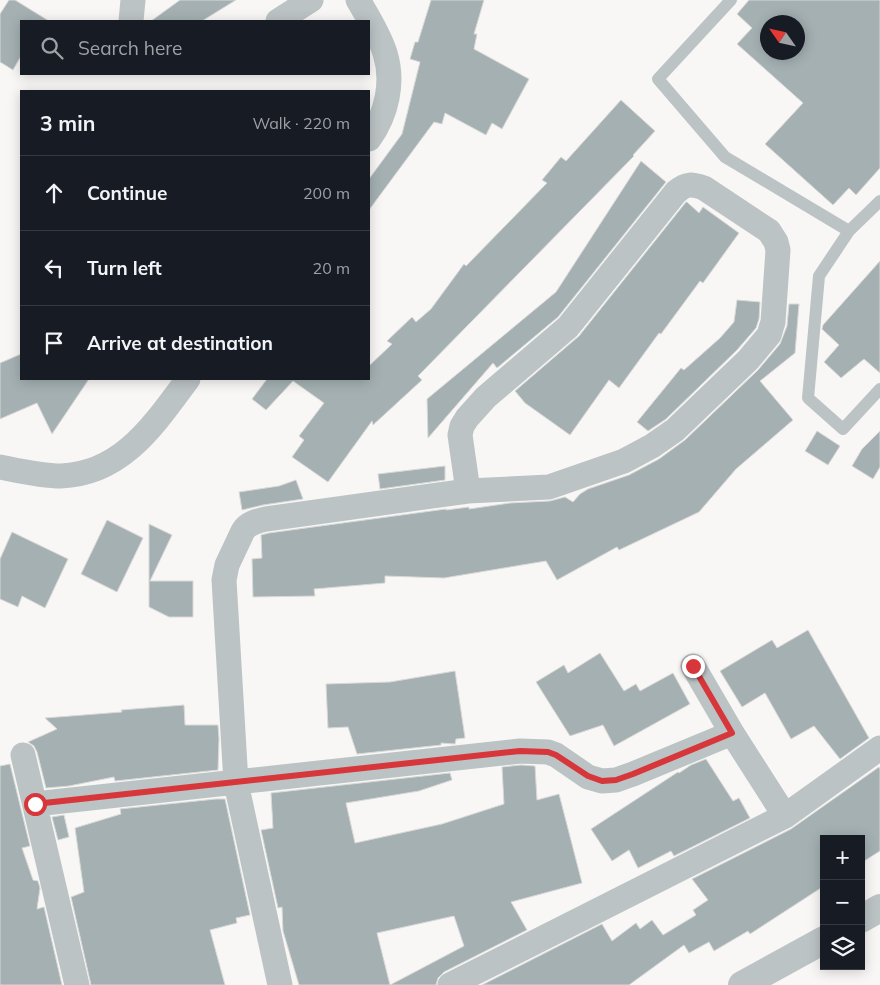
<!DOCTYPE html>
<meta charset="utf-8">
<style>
:root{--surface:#171b24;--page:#20242c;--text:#f1f3f6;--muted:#9ea1a6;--line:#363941}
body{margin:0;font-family:Mulish,sans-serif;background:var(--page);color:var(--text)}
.controls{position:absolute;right:15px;bottom:15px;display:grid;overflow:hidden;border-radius:0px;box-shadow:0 2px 12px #0003}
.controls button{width:45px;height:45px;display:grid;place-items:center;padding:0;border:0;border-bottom:1px solid var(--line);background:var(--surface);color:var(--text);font:25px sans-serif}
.compass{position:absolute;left:760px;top:15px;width:45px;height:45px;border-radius:50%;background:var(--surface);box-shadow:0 2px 12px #0003;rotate:304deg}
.stop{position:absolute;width:15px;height:15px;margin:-11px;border:4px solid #d7363b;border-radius:50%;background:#fff}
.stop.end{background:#d7363b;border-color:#fff;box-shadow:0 1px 5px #0008}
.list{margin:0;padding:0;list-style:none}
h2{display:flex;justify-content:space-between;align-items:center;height:65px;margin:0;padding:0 20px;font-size:21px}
h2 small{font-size:16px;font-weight:400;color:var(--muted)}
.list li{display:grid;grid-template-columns:32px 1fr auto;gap:15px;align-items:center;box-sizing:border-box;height:75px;padding:0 20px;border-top:1px solid var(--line)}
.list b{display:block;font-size:19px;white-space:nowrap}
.list em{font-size:16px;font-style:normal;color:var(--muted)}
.icon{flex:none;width:28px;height:28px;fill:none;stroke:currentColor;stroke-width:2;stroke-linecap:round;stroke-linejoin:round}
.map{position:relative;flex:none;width:880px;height:985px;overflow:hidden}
.search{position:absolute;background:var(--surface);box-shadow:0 2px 12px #0003;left:20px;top:20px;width:350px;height:55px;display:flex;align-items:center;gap:12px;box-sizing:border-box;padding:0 18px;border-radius:0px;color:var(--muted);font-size:19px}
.panel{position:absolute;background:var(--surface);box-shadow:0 2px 12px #0003;left:20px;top:90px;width:350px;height:290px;border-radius:0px}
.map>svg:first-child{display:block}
.building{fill:#a4b0b2;stroke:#d9d9d7;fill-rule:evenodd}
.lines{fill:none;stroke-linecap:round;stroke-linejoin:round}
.service{stroke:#bcc3c4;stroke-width:12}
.minor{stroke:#bcc3c4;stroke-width:25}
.tertiary{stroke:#bcc3c4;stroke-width:28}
.route{stroke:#d7363b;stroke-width:6}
</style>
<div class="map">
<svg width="880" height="985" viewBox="0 0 880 985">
<rect width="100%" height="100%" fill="#f8f7f5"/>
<!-- building -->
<path class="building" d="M9,0H15L49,21H21V56L13,70L0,62V14Z
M180,0H236L202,21H151Z
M431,0H484L474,34H477L474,49L529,79L502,129L492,123L486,135L445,113L442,124L434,122L369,210V179L402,134L420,62L410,59L415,42H418Z
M749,0H880V168L856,195L849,188L833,205L765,144L803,103L737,44L752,28L737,14ZM768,22H798V52H768Z
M621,100L655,131L633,155L634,156L418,376L422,380L373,425L372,421L328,482L292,457L304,440L299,436L324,403L293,381L266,410L252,399L267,379H369V366L392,344L387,341L412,317L416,322L431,309L464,264L466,266L547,183L542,180L561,157L566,161Z
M641,161L666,182L558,317L497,368L493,363L428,438L427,399L556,292Z
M686,202H687L699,213L703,207L739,233L703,283L700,281L661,334L659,333L619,388L609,380L570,435L525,403L515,391L579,336Z
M880,261V373L864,359L841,378L824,362L839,345L822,329L823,325Z
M737,300L760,302L759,319L756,328L737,350L666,419L648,431L637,422L681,368L684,370L720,338L734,322Z
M789,304H799L795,353L760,381L793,420L736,469L699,512L619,550L617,547L557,580L546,561L444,578L385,576V583L314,589L315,596L253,597L252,559L262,558L261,535L269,533L446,509V510L469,507V509L510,503L550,501L565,497L573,502L580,494L588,489L629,475L659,459L685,440L758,370L780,344L787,326Z
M21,354V379H89L52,434L37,403L0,419V363Z
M817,431L840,446L828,465L805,451Z
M880,431V467L873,479L852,466L862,449Z
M445,466V480L380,489L378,474Z
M296,480L303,499L263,505L242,510L239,492L279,486Z
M107,520L143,538L117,592L81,574Z
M149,524L172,535L150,581H193V617H169L149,607Z
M12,532L68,559L45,608L22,596L18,607L0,599V559Z
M808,630L869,738L840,759L814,726L791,739L765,693L742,707L720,671L772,640L777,648Z
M600,653L624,691L636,684L640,691L673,673L690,704L614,746L603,725L570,736L536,682L564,665L568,673Z
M455,671L465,738L456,739L455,744L441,743V745L357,754L348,727L328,728L326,684L390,682Z
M184,705L185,725H218L219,739L218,770L115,781L114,777L69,786L46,788L37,752L34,746L28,742L57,729L45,718L122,712L121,710Z
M706,759L733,801L739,798L750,818L674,856L671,851L638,868L629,850L612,861L591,829L678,772L679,773L691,765Z
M10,764L30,846L22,848L33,880L38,881L40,888L37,909L44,907L62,985H0V766Z
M521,765L535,766L537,800L559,794L582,883L511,902L527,930L444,972L438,978L436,985H299L283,931L282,907L278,908L261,830L273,828L271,793L450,773L452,780L419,791L346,803L355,843L442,824L504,804L502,767ZM454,916L464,946L390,985L377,933Z
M879,767L880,769V851L861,863V839H824V886L750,934L748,931L714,951L709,942L689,953L684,945L629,985H482L602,924L612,941L636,923L640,929L652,920L663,935L696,915L693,910L708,900L692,879L791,829Z
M216,799H225L250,915L236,918L237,923L210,930L225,985H91L71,897L84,892L75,828L121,814L120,809Z
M64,815L69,837L58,840L52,817Z"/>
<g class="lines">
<!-- service -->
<path class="service" d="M731,0L658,79L725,157L849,231
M880,201L849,231L819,276L808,398L843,429L880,389"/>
<!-- minor -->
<path class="minor" d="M358,0C368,17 379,34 385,53C394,82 387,114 369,139
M131,21L133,0
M278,21L311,0
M0,467C20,471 41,476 61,476C123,474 155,423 188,379
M693,666L732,733
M23,755L77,985
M35,804L520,751L548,752L556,755L588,777L602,781L616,780L633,774L732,733L785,816L880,748
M280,985L236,783L224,580L227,565L243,531C248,523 257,521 266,519L468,491L549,487L624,461L652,446L675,430L748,360L769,335L773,322L778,250L776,242L769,231L704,188C692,184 687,183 676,192L568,327L486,397L467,418L462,426L460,435L468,491
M450,985L785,816"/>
<!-- tertiary -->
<path class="tertiary" d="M861,919L880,908
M742,985L824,940"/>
</g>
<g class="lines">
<!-- route -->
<path class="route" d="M35,804L520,751L548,752L556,755L588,776L602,781L616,780L633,774L732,733L693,666"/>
</g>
</svg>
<div class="controls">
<button>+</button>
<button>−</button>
<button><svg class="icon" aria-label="layers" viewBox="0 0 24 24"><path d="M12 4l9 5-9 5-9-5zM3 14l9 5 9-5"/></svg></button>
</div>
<svg class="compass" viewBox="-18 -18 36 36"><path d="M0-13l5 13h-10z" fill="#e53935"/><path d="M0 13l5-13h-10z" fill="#9ea1a6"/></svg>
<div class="stop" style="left:35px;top:804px"></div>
<div class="stop end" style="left:693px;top:666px"></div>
<div class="search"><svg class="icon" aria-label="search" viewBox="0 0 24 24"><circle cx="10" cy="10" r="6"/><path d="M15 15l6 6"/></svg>Search here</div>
<section class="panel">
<h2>3 min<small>Walk · 220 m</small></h2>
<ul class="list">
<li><svg class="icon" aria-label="ahead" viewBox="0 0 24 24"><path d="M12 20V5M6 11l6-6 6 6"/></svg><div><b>Continue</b></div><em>200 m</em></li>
<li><svg class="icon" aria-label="left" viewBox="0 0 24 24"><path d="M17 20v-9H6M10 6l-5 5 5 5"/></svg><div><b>Turn left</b></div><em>20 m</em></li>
<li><svg class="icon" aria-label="arrive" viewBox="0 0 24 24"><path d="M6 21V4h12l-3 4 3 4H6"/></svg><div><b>Arrive at destination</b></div></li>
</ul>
</section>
</div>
